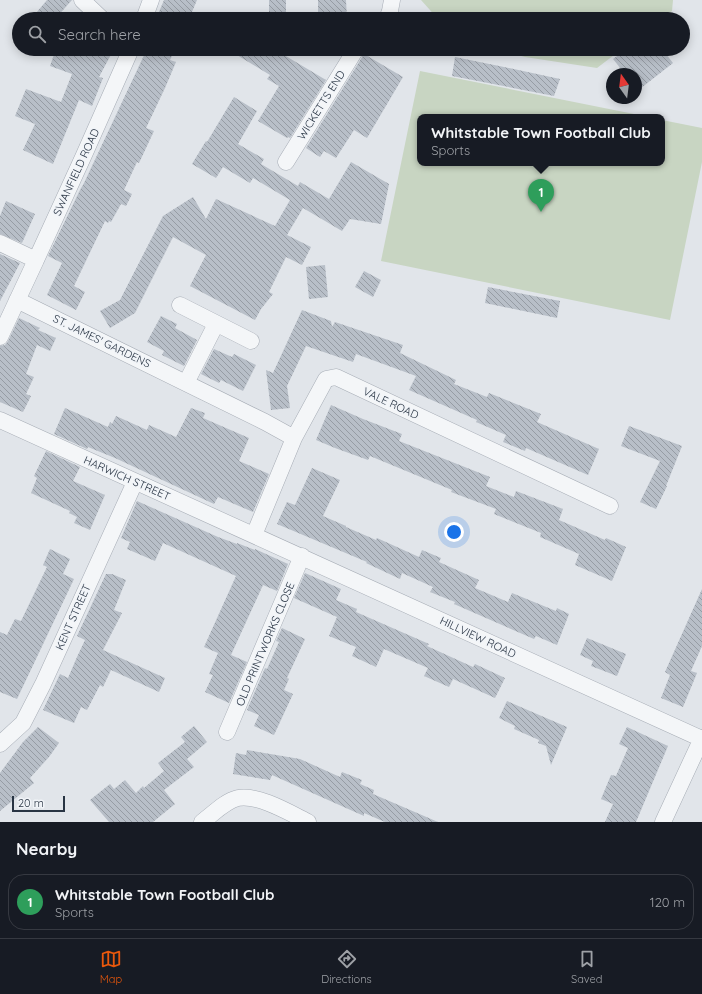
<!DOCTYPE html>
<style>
:root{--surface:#171b24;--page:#20242c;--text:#f1f3f6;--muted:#9ea1a6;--line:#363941;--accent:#ea580c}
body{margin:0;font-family:Quicksand,sans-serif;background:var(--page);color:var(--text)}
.compass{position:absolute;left:606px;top:68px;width:36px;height:36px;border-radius:50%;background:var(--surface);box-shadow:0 2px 10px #0003;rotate:346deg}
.scale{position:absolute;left:12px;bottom:10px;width:53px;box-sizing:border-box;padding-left:4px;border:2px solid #283443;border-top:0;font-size:11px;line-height:14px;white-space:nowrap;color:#283443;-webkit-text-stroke:3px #f1f4f8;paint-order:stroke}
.you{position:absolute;left:454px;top:532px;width:14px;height:14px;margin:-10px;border:3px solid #fff;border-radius:50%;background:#1a73e8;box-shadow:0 0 0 6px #1a73e833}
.badge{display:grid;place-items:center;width:26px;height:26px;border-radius:50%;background:var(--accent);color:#fff;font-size:13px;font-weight:700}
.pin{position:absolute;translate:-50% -33px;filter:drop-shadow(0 1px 2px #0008)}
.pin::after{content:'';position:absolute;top:21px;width:14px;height:12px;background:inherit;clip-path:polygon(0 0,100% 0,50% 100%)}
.popup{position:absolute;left:417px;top:114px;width:248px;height:52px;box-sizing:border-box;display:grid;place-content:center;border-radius:8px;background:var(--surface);filter:drop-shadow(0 1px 3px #0005);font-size:13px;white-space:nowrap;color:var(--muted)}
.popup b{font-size:15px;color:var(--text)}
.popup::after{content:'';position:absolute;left:50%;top:100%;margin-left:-8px;border:8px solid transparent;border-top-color:var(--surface)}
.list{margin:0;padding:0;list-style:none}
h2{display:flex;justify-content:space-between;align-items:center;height:52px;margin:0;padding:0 16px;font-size:17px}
h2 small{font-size:13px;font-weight:400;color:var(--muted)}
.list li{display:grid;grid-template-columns:26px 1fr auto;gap:12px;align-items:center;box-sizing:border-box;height:56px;margin:0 8px 8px;padding:0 8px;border:1px solid var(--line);border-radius:16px}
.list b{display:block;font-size:15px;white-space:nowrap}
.list p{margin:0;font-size:13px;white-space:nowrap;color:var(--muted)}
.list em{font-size:13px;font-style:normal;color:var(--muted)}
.icon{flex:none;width:22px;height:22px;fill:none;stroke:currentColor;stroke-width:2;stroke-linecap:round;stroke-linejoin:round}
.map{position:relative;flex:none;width:702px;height:822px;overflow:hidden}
.search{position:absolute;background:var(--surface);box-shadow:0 2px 10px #0003;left:12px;right:12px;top:12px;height:44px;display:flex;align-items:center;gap:10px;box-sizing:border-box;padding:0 14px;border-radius:22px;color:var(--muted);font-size:15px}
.sheet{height:116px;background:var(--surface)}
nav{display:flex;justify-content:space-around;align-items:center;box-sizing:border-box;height:56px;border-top:1px solid var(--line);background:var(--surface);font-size:11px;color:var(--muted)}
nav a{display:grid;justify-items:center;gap:2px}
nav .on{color:var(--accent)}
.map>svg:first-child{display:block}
.pitch{fill:#c8d5c2}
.building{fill:url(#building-back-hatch)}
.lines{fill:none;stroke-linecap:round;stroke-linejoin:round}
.street-casing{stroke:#a6acb5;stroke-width:17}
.street{stroke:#f4f6f8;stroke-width:16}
.labels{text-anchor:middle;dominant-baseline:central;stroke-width:3;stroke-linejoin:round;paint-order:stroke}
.street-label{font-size:11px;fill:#283443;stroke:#f1f4f8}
</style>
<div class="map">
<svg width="702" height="822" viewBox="0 0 702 822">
<defs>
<pattern id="building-back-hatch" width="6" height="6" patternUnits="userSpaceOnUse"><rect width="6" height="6" fill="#b8bfc8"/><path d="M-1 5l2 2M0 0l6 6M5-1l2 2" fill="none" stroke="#969ca4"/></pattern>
</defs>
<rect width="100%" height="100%" fill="#e1e5ea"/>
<!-- pitch -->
<path class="pitch" d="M421,0H673L672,11L661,19H438Z
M494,49H622L597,68L525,57Z
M420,71L649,117H420V163H662V120L702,128V162L670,320L381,261Z"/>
<!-- building -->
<path class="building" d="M47,0H72L55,19H31Z
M164,0H197L189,19H156Z
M269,0H286V19H269Z
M318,0H346L347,19H318Z
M56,49H114L99,77L103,78L92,106L79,100L53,164L23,150L35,124L15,116L26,89L61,102L72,74L50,66Z
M147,49H175L170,60L176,62L165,88L146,128L154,131L139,163L137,162L124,190L132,194L126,206L121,204L111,222L109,221L108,223L105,221L74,286L85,292L76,310L47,295L62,263L48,256L80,190L84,183Z
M227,49H274L326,80L290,138L288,137L287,138L258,121L279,86L267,79L270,75Z
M627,49H662L673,63L636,92V74H625L613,59Z
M364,54L403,77L367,138L354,130L336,158L324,151L320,157L306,148Z
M455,57L504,67L560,79L554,96L452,76Z
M234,97L257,111L238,144L264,159L261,164L298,186L300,182L329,199L351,162L389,184L381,224L350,219L342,231L303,208L287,235L311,247L302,265L286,257L269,292L273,294L261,309L255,320L190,286L206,255L173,237L135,313L110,328L100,311L120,300L163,216L193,197L206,219L216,199L275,226L290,200L253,178L250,183L223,167L216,178L192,164L206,141L207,142Z
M6,201L35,214L22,243L0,234V216Z
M0,254L20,263L0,301Z
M325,265L328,297L309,299L306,267Z
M364,271L381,280L373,297L355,287Z
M488,287L560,301L557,318L485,303Z
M302,310L331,321L332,327L335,322L403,345L400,353L456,380L454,384L487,397L489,393L541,414L537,422L599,449L588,475L526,448L525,451L503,442L506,435L476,422L477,420L409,390L416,376L356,354L353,362L306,346L287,386L290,408L271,410L266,370L273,373Z
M161,316L177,324L175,328L197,340L184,366L162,355L164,351L147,342Z
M19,318L40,328L38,330L56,338L50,351L37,345L26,374L34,377L26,394L31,396L23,412L0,402V346L5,345L8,341Z
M214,349L232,357L234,354L256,365L243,391L221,380L219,383L201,374Z
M331,405L363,419L402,434L399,441L490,477L486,486L514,497L516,491L563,509L559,520L605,540L606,538L626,547L612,581L575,565L579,554L540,537L541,533L494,514L496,509L451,492L452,490L370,456L368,460L335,448L316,440Z
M65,408L108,427L110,422L112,424L116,416L147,430L149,425L176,437L191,408L205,413L203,418L249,438L239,461L269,474L253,512L218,497L214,504L115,458L88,447L87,449L54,434Z
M629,426L682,446L666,486H667L656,509L640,502L660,461L621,446Z
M46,451L80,467L73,481L105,495L90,530L74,523L77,517L69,513L70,511L31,493L37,478L34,476Z
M312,468L340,480L323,516L346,526V527L376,540L377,538L419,557L422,550L441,558L439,562L479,580L475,588L508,602L512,593L556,611L557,608L569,614L557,645L536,636L534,639L454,604L455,602L430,592L433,587L402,573L400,579L366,563L367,562L277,524L287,502L295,505Z
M137,501L218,537L237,544V543L255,550V549L288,564L277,591L263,585L231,655L247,662L229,703L205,692L213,675L209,674L218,653L204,647L236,576L163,543L155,561L127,549L130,542L121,538Z
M50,549L70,559L63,574L74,579L17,699L0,692V632L7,635L15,619L21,621L47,567L43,565Z
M305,573L341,589L336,600L357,609L356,612L429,644L427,646L473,667L475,664L505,678L495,698L453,679L449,687L424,676L428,668L384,649L376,667L352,656L356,647L329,636L337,617L294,598Z
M106,574H112L126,580L114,610L122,613L103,650L165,678L159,692L111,670L103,687L100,685L87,710L81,707L74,723L43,710L60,674L68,678L77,657L85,640L77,636Z
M702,589V646L691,671L697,673L683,707L661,698L670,675L665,672Z
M282,628L305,639L287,678L289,679L284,690L293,694L274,735L254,726L259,715L247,710L265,668L267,669L279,642L276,641Z
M587,638L626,654L617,676L591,666L593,661L580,655Z
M507,701L567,727L551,765L546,746L538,743L539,740L514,729L515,726L499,718Z
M194,726L207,742L187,759L194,767L164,790L175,804L153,822H109L90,800L110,784L114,789L125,780L136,793L143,786L144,788L164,771L158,763L185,742L181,737Z
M38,727L59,743L49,757L30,778L34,783L0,811V773L23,742Z
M627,727L668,746L636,822H605L613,804L601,799L611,775L616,776L628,748L619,744Z
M247,750L300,759L340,777L342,772L362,780L360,784L374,790L373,794L438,822H385L364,813V816L346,808L272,775L270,780L233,774L236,753L246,755Z"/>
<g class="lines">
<defs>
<path id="street" d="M82,0L102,19
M144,19L151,0
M387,19L390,11L392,0
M286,162L356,49
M0,243L36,260L84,155L131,49
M17,300L265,422L294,438
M180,305L251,341
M0,337L36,260
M186,383L216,324
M0,420L702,739
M254,535L294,438L326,379L336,377L610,506
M227,732L302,556
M0,744L23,723L43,684L135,482
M202,822C213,814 225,801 238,798C258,794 290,813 308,822
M663,822L702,738"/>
</defs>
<!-- street casing -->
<use href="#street" class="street-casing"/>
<!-- street -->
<use href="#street" class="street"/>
</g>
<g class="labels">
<!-- street labels -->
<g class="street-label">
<text transform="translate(321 105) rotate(-58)">WICKETTS END</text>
<text transform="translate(76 172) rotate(-65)">SWANFIELD ROAD</text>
<text transform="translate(102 341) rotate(26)">ST. JAMES' GARDENS</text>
<text transform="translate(391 403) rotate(25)">VALE ROAD</text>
<text transform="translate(127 478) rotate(24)">HARWICH STREET</text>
<text transform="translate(73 617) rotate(-66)">KENT STREET</text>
<text transform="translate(478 637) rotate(25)">HILLVIEW ROAD</text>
<text transform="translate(265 644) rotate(-67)">OLD PRINTWORKS CLOSE</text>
</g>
</g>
</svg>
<svg class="compass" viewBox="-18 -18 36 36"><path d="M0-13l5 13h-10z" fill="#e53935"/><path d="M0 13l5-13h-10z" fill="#9ea1a6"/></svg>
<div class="scale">20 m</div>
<div class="you"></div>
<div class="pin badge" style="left:541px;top:212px;background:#2e9e5b">1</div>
<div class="popup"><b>Whitstable Town Football Club</b>Sports</div>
<div class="search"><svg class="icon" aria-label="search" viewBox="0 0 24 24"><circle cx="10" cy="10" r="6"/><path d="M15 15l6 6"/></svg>Search here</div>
</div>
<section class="sheet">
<h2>Nearby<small></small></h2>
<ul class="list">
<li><span class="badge" style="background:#2e9e5b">1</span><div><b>Whitstable Town Football Club</b><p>Sports</p></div><em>120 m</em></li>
</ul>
</section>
<nav>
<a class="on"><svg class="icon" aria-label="map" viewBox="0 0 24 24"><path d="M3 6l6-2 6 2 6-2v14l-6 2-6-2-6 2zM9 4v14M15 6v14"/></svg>Map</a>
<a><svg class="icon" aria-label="directions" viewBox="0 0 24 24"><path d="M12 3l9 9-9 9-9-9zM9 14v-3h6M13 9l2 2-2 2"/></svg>Directions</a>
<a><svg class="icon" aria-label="saved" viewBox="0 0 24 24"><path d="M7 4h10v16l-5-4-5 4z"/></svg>Saved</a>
</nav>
